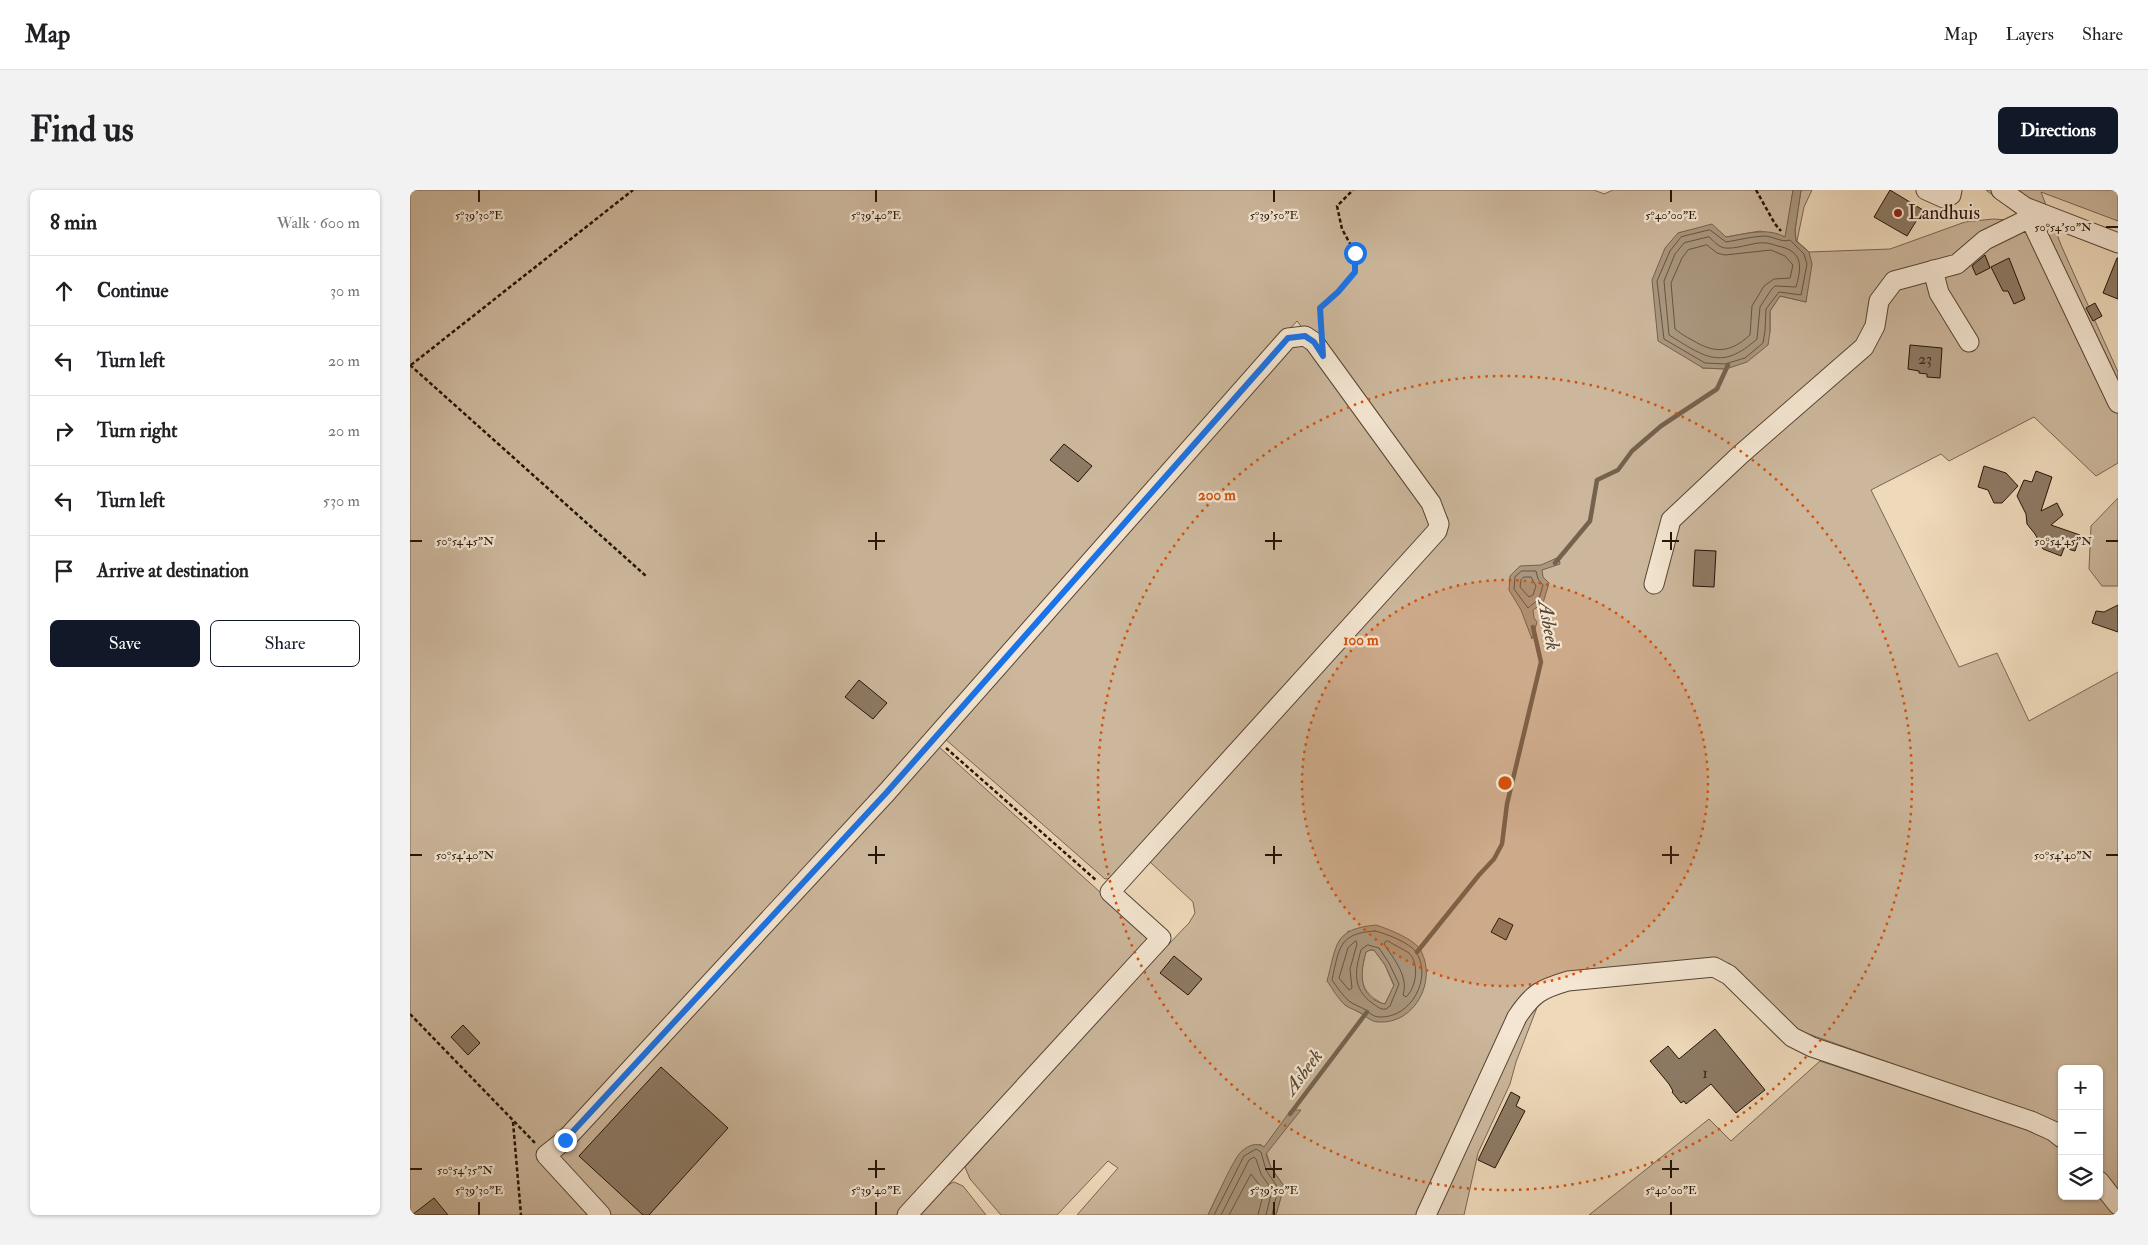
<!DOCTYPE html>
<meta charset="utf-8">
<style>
:root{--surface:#fff;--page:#f2f2f2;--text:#202124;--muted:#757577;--line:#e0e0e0;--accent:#111827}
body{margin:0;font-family:"IM FELL Double Pica",serif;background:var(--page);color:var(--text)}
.controls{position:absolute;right:15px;bottom:15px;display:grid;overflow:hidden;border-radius:8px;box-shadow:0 1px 4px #0004}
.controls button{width:45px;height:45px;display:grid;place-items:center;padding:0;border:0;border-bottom:1px solid var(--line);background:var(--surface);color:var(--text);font:25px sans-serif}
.stop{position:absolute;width:15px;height:15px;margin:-11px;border:4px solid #1a73e8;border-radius:50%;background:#fff}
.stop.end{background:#1a73e8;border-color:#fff;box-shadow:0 1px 5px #0008}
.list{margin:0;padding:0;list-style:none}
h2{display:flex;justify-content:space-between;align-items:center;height:65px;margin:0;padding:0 20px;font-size:21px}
h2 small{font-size:16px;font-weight:400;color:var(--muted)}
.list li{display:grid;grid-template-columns:32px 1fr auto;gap:15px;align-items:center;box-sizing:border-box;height:70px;padding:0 20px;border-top:1px solid var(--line)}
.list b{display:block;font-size:19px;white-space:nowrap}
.list em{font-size:16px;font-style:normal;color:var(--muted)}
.actions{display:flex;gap:10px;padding:15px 20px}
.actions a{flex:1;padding:11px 0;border:1px solid var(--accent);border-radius:8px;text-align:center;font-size:18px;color:var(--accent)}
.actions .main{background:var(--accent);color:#fff}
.icon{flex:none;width:28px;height:28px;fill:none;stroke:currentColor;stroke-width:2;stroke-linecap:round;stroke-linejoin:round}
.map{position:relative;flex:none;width:1708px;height:1025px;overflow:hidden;border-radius:8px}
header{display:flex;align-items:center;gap:30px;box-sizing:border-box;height:70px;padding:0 25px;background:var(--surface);border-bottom:1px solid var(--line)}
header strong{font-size:24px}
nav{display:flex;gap:28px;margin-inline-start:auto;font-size:18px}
.intro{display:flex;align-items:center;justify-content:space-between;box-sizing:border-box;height:120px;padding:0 30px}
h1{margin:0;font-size:35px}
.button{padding:12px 22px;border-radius:8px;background:var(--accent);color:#fff;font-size:18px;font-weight:700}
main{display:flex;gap:30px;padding:0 30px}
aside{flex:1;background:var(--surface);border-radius:8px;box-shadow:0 1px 4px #0004}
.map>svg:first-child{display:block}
.green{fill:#ccb79c;stroke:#786552;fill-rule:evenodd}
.water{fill:#a9967d;stroke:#74624e;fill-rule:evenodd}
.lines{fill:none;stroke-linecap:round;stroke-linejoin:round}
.shore{stroke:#665442;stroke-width:1}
.stream{stroke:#74624e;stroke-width:4.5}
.building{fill:#8d7a64;stroke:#241307}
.minor-casing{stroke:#564434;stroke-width:21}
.path{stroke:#241307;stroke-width:2.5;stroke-dasharray:4 2.5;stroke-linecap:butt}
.minor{stroke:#f4e6d2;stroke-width:19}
.route{stroke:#1a73e8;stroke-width:6}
.ticks{fill:none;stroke:#241307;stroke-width:2}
.ring{fill:none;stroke:#d4520c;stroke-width:2.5;stroke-dasharray:2.5 5}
.poi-dot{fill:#8f2418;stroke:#f4e6d2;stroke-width:2}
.labels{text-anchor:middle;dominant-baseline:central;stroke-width:4.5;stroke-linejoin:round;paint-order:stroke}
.number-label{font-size:16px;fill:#3e2d1e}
.poi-label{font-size:19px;fill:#241307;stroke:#f4e6d2;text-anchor:start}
.water-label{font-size:20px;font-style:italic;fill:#594736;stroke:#f4e6d2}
.ticks-label{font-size:12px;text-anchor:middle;fill:#241307;stroke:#f4e6d2;stroke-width:4.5;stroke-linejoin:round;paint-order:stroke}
.centre{fill:#d4520c;stroke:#f4e6d2;stroke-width:2.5}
.ring-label{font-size:15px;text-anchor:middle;font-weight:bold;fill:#d4520c;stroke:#f4e6d2;stroke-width:4.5;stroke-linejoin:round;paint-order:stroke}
</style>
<header>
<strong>Map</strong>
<nav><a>Map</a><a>Layers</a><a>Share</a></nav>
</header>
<div class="intro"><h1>Find us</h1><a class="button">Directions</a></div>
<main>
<aside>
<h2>8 min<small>Walk · 600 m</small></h2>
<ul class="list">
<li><svg class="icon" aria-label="ahead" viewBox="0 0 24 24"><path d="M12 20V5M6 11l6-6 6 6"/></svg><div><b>Continue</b></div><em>30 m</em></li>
<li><svg class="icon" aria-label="left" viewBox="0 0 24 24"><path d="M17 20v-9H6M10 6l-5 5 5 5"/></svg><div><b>Turn left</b></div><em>20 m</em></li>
<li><svg class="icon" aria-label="right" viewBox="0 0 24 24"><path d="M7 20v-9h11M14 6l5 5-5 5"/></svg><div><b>Turn right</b></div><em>20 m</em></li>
<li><svg class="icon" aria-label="left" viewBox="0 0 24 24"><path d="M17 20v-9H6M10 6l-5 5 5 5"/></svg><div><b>Turn left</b></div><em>530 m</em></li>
<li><svg class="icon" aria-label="arrive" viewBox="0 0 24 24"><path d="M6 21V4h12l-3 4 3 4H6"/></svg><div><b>Arrive at destination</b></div></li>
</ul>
<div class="actions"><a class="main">Save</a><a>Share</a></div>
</aside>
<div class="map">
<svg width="1708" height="1025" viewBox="0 0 1708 1025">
<rect width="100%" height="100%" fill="#eed9ba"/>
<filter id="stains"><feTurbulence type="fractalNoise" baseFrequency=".004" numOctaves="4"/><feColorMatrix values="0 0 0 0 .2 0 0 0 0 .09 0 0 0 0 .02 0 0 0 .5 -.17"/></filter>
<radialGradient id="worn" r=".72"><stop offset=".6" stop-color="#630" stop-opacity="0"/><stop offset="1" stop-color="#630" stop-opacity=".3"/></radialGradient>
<!-- green -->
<path class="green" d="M0,0H1184L1194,4L1203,0H1383L1376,47L1350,41L1316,47L1281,40L1268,43L1292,178L1316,179L1360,142V121L1370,106L1396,112L1399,62L1386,51L1385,40L1391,0H1402L1394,17L1387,51L1399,62L1480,59L1555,32L1583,29L1597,30L1607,24L1576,0H1708V31L1631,2L1651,55L1708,182V273L1686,286L1624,227L1539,271L1531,264L1461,300L1549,477L1587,463L1619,531L1708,482V1025H1179L1299,929L1321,951L1410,871L1603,935L1582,909L1390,841L1319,773L1303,785L1133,802L1106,872L1100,894L1068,963L1054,1025H866L874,996L861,978L855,958L850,954L808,1004L798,1025H667L708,978L698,971L647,1025H591L560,989L555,977L707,808L779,733L785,723L783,712L739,671L1030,344L1038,328L887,131L703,336L718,344L871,168L883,154H894L1016,312L1023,339L702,688L695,689L534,548L528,556L741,748L490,1025H0ZM938,741C957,744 1000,744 1011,760L968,832L935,815ZM248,838L259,853L154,961ZM1652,879H1689V1006H1652Z
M1708,308V396H1692L1679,379L1681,336Z
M960,760H964L975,775L984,796L975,814C971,814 969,811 965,809C947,796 951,781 956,762Z
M544,992L553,996L576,1025H509L534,997Z"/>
<!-- water -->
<path class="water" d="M1383,0H1391L1385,40L1386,51L1399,62L1402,74L1396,112L1370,106L1360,121V142L1358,155L1337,172L1316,179L1293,178L1248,151L1242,90L1255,58L1268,43L1302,34L1316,47C1336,44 1357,37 1375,47Z
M1149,367L1150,374L1132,380L1133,387L1139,393L1133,413L1123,420L1124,428L1127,432L1122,449L1111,420L1099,400L1100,386L1110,376L1131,375Z
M966,735C978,739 1005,749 1011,761C1027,791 1005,834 969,832C962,832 958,828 952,824C947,820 940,819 935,815C928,809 922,798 917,791C927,755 923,739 966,735ZM960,760H964L975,775L984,795L975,814C948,808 950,783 956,762Z
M881,920H891L856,964L861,978L874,996L866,1025H798C804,1013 824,967 832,961C839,955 847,952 854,957Z"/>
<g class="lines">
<!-- shore -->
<path class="shore" d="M1300,40L1316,52C1328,50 1340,47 1353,46C1364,46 1371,53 1380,50L1394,64L1397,74L1391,105L1369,102L1356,119L1355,141L1353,153L1335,168L1315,174L1295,173L1254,149L1247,91L1260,61L1271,47Z
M1299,47C1304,51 1308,57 1315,58C1326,59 1339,54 1349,53C1359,52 1363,55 1372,57C1394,63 1391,79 1386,97L1365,96L1361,100L1350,117L1347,149C1311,181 1295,167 1259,145L1254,91L1265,64L1274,53Z
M1297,55L1307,63L1315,65L1361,60L1375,66L1383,75L1380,88L1364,89L1354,96L1342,116L1340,145C1320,163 1305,164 1282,150C1276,147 1270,143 1265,139L1261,93L1272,68L1278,60Z
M1112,381H1126L1128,389L1133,395L1129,409L1118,418L1104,399L1105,387Z
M1114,387H1121L1126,396L1123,405L1119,407L1110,397L1111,390Z
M965,741C975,743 1000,753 1006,762C1023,788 1001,828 970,827C964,827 961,824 956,820C951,817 944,815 939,811C933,806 927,797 922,790C929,758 929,743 965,741Z
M946,751L947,754L940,779L942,798L939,800L929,788L938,758Z
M978,751C984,755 993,759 999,763C1010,774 1006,798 996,807L993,805C999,787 984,769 974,754L975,752Z
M958,755L969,758L979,773L989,794L980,816L976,819C970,820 967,816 962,813C942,798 945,781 951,760Z
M804,1025L834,966L846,959L851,962L856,980L868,998L862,1025
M811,1025L839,970L844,967L846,969L851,984L862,1000L856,1025
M819,1025L841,984L854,1001L848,1025"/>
<!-- stream -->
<path class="stream" d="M1145,373L1180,331L1187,290L1208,280L1222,261L1251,236L1307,199L1318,175
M1007,762L1069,685L1084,669L1092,654L1097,614L1131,472L1123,437
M880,924L957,822"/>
</g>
<!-- building -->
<path class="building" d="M1480,0L1513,20L1497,46L1464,27Z
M1575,65L1580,78L1566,85L1562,76Z
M1599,68L1615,109L1604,114L1598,101H1593L1581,77Z
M1707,68H1708V109L1693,103Z
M1685,113L1692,126L1683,131L1676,118Z
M1500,155L1532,158L1530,188L1517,187V184L1509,183V181L1498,179Z
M654,254L682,276L668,292L640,270Z
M1574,276L1596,283L1608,296L1592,313H1584L1578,300L1568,297Z
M1626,281L1642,287L1631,321L1647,313L1653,325L1641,335L1670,345L1665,361L1654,358L1651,366L1633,359L1625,344L1617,334L1616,324L1607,306L1614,290L1622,292Z
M1285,360L1306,361L1304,397L1283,396Z
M1708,415V442L1682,433L1686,421L1694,422Z
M449,490L477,513L463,529L435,507Z
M1089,728L1103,735L1096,750L1081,742Z
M764,766L792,789L778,805L750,783Z
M53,835L70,853L58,865L41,847Z
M1305,839L1355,900L1326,923L1301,894L1276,914L1274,911L1271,913L1262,902L1263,901L1259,894L1240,871L1258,856L1269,869Z
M251,877L318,938L239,1025H233L169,966Z
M1101,902L1110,907L1106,916L1115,921L1085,978L1068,970Z
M24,1008L38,1025H2Z"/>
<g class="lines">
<defs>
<path id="minor" d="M1516,0L1534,8L1541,5L1542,0
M1591,0L1615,17L1708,53
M1615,18L1708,213
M1523,80L1529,103L1559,152
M1244,394L1261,330L1330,265L1454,157L1465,136L1469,111L1484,91L1547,74L1575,50L1620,28
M1689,991L1708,1015
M191,1025L136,965L155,950L477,602L878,148L895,146L904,152L1021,313L1029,334L1027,341L700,702L751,748L497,1025
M1016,1025L1107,827C1123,803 1131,799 1158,791L1304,777L1319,785L1382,847L1402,857L1621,931L1643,941L1652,948"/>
</defs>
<!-- minor casing -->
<use href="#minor" class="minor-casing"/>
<!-- path -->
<path class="path" d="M1346,0L1365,34L1371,41
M911,138L910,118L928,103L945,82V63L932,39L927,16L943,0
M0,175L236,386
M1,175L223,0
M536,558L687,691
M0,824L126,954
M103,932L111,1025"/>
<!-- minor -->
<use href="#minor" class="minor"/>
</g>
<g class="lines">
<!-- route -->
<path class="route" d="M155,950L477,602L878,148L895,146L904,152L913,166L910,118L928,102L945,82V63"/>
</g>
<!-- ticks -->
<path class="ticks" d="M69,0V12M466,0V12M864,0V12M1261,0V12M1696,37H1708M466,342V360M864,342V360M1261,342V360M0,351H12M458,351H475M855,351H872M1252,351H1269M1696,351H1708M466,656V674M864,656V674M1261,656V674M0,665H12M458,665H475M855,665H872M1252,665H1269M1696,665H1708M466,970V988M864,970V988M1261,970V988M0,979H12M458,979H475M855,979H872M1252,979H1269M69,1012V1025M466,1012V1025M864,1012V1025M1261,1012V1025"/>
<!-- distance rings -->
<circle cx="1095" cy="593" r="203" fill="#d4520c" fill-opacity=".12"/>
<g class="ring">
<circle cx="1095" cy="593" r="203"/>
<circle cx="1095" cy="593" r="407"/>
</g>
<!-- markers -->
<circle class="poi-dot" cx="1488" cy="23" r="5"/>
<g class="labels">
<!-- number labels -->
<g class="number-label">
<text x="1515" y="169">23</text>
<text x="1295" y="883">1</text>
</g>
<!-- poi labels -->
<g class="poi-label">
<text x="1498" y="23">Landhuis</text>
</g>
<!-- water labels -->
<g class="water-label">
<text transform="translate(1139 435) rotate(80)">Asbeek</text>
<text transform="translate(893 882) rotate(-53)">Asbeek</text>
</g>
</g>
<g class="ticks-label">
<text x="69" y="29">5°39'30"E</text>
<text x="466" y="29">5°39'40"E</text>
<text x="864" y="29">5°39'50"E</text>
<text x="1261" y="29">5°40'00"E</text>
<text x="1653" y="41">50°54'50"N</text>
<text x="55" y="355">50°54'45"N</text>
<text x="1653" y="355">50°54'45"N</text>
<text x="55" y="669">50°54'40"N</text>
<text x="1653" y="669">50°54'40"N</text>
<text x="55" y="984">50°54'35"N</text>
<text x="69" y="1004">5°39'30"E</text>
<text x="466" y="1004">5°39'40"E</text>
<text x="864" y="1004">5°39'50"E</text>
<text x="1261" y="1004">5°40'00"E</text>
</g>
<circle cx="1095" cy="593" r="8" class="centre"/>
<g class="ring-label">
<text x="807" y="310">200 m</text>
<text x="951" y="455">100 m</text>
</g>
<rect width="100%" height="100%" filter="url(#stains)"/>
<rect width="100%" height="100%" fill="url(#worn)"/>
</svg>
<div class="controls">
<button>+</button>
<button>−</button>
<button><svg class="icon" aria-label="layers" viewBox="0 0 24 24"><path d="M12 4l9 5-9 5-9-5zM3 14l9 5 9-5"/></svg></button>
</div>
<div class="stop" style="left:945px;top:63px"></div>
<div class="stop end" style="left:155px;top:950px"></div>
</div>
</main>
